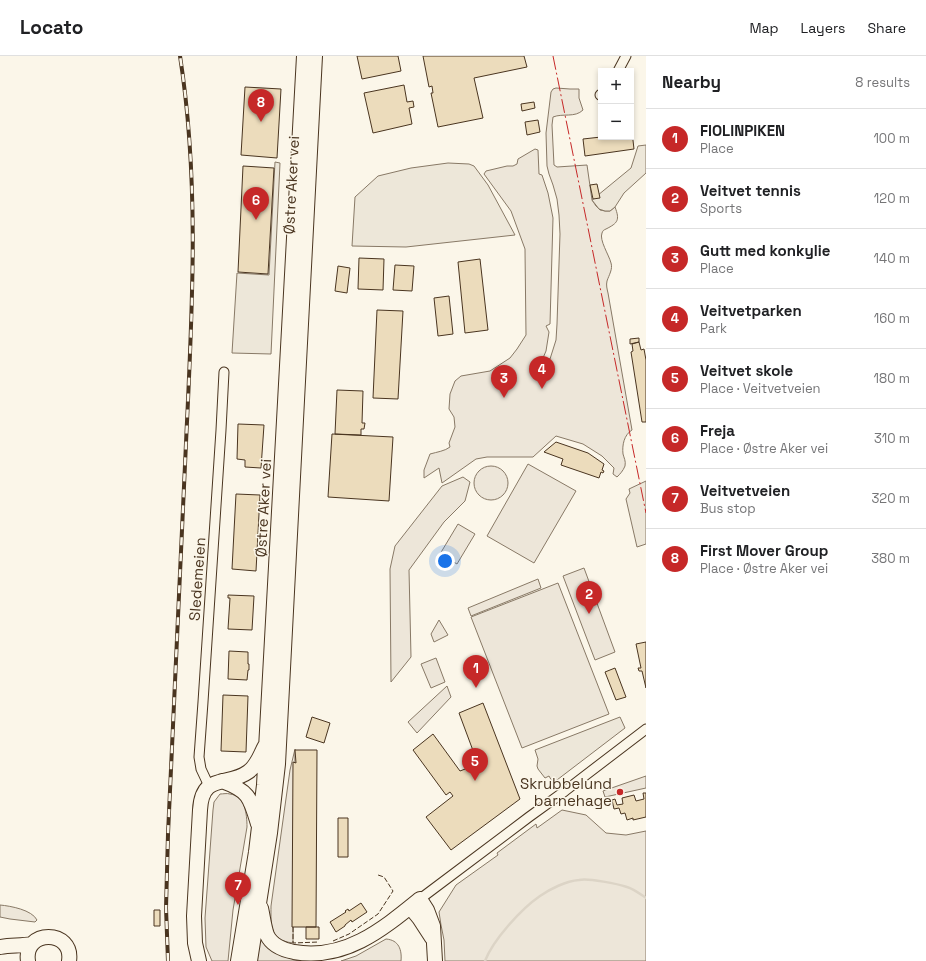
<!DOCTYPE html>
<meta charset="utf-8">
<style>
:root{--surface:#fff;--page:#f6f6f6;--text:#202124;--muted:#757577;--line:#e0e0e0;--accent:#c62828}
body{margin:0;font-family:"Space Grotesk",sans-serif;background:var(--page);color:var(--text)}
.controls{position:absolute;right:12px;top:12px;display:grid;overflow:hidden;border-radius:0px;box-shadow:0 2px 6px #0003}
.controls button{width:36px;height:36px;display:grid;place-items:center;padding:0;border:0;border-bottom:1px solid var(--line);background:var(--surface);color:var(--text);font:20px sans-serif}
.you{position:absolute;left:445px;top:505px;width:14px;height:14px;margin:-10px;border:3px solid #fff;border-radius:50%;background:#1a73e8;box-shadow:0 0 0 6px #1a73e833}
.badge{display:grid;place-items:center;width:26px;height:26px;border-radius:50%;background:var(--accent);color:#fff;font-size:13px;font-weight:700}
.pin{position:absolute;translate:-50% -33px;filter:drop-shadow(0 1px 2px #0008)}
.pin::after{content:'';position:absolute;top:21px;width:14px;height:12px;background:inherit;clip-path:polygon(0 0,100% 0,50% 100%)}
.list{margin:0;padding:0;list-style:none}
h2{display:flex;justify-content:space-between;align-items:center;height:52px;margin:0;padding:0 16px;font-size:17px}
h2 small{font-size:13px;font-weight:400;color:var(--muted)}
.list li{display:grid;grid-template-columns:26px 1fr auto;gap:12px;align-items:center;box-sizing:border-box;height:60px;padding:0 16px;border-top:1px solid var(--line)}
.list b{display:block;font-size:15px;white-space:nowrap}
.list p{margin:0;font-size:13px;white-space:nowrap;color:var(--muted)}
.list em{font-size:13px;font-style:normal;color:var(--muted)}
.map{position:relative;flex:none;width:646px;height:905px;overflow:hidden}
header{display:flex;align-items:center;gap:24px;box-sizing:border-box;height:56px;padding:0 20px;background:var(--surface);border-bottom:1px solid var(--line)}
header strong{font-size:19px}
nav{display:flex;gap:22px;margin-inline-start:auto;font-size:14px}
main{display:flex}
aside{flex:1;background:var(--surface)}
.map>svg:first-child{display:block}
.green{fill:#ede6d9;stroke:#887966}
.parking{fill:#ede7d9;stroke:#887966}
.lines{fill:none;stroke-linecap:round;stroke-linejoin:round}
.stream{stroke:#dcd4c6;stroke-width:2.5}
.building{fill:#ecdcbc;stroke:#4a3520}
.minor-casing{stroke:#4a3520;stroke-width:11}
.highway-casing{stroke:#4a3520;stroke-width:16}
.minor{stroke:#fbf6e9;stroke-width:9}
.highway{stroke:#fbf6e9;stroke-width:14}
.rail-casing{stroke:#4a3520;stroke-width:4}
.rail{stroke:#fbf6e9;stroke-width:2.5;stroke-dasharray:8;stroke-linecap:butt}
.fence{stroke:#4a3520;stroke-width:1;stroke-dasharray:5 2;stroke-linecap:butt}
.power{stroke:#c62828;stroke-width:1;stroke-dasharray:14 3 2 3;stroke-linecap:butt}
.poi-dot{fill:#c62828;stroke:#fbf6e9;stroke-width:1.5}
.labels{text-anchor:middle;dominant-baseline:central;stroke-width:3;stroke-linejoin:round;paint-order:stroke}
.street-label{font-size:15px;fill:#4a3520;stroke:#fbf6e9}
.poi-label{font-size:15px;fill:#4a3520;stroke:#fbf6e9;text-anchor:end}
</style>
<header>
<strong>Locato</strong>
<nav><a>Map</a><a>Layers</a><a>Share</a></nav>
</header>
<main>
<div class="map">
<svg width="646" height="905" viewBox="0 0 646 905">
<rect width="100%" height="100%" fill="#fbf6e9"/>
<!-- green -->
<path class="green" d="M556,32L570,33H579V42L583,54C575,62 563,57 553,61L552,69L554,109L557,111L587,109L592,144L596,150L600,154L605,155H610L615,151C620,164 618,167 606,173C604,174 603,174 602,177C599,184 609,199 611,207C613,213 609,219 607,225C606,229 607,233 608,237L632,374C624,379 622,389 623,398C624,402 626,405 625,410C623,415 620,418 617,421L613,418L614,412L602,400L583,388L556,380L533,401H487L476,403L442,427L439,412L424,422V414L430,398C437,396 445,395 450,391L449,387L455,371L454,361L449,353L450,338L455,325L461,320L490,315L510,302L517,293L526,279L525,193L511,155L484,118L486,115L507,110H513L517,108L518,103L535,93L538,94L539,118L542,119L548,137L553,162L550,268L546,270L549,276L546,295L543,302L550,303L556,284L557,268L560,178L559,159L557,143L553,129L549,118L547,110L546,77L551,36L553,33Z
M528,408L576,435L534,507L487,480Z
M474 427a17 17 0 1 1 34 0a17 17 0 1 1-34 0Z
M463,421L470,426L465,445L444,466L409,514L411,601L391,626L390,513L395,490L442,430Z
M458,468L475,478L457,508L440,498Z
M584,512L615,596L595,604L563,520Z
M538,523L541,532L471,560L468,552Z
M558,527L609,658L522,692L471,561Z
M439,564L448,579L434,586L431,578Z
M436,602L445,626L431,632L421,608Z
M447,630L451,641L417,677L408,666Z
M295,693L293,887C269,884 271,869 271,850L290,714Z
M646,720V732L605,741L603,735Z
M220,738C223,738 227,737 230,738C245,740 247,758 247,771L233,854L228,905H212L206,891L205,862L213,754L214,746Z
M562,754L586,759L606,777L626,779L646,775V905H445L444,884L441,869L439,856L456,829L498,799L497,797L536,768L537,772Z
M0,849C11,850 32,854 37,864L35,866L10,863L0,861Z
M261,868L297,900L304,904L299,905H255Z
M386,883C399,884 402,894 401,905H341L356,900Z"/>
<!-- parking -->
<path class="parking" d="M646,89V117L624,137L615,151L610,155H605L599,153L592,144L631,112L638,90Z
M275,106L280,107L271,298L232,297L237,217L269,219Z
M448,107L469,108L474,110L488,129L515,179L406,191L352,190L355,141L378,120L411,112Z
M646,425V488L637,491L626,443L630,437L629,433Z
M620,661L625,672L553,727L549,720L545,722L538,713L537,710L538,703L535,694Z"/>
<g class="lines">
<!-- stream -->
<path class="stream" d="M485,905C493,884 521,853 540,840C550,833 566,825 579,824C589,822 618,828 627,831C634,833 640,838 646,842"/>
</g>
<!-- building -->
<path class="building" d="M357,0H398L401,15L362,23Z
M423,0H524L527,11L474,22L483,62L438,71L431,37H433L432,30L429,31Z
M404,29L407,46L413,45L414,51L409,52L412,68L373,77L364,37Z
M245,31L281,33L277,102L241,99Z
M534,46L535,52L522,55L521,48Z
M538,64L540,76L527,79L525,66Z
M631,76H632L634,93L585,100L583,83L601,81H631Z
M243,110L274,112L268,218L238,216Z
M597,128L600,142L593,143L590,129Z
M359,202L384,203L383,234L358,233Z
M480,203L488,274L465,277L458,206Z
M395,209L414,210L412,235L393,234Z
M338,210L350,212L347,237L335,235Z
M449,240L453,278L438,280L434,242Z
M377,254L403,255L398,343L373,342Z
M639,282V286L630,288V283Z
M639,286L641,294L644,293L646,304V366H642L631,296L633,295L632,288Z
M337,334L363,335L362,367H365L364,373H361V379L335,378Z
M238,368L264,369L261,412L245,411V404L237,403Z
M332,378L393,381L389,445L328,441Z
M556,386L588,397L604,408L602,414L604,415L603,417L601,416L599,422L561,409L563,403L544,396Z
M236,438L260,439L256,515L232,513Z
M228,539L254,540L252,574L228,573L230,542H228Z
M646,586V632L642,615H639L638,612H641L636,588Z
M229,595L248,596V608H249V614H248L247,624L228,623Z
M615,612L626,641L616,644L605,616Z
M223,639L248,640L246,696L221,695Z
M483,647L520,743L451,794L426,761L453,740L450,736L446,739L413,694L433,678L460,715L478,708L459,657Z
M312,661L330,667L324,687L306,681Z
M295,694H317L316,871H292L293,706L296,707Z
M643,737H646V761L633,764V762L627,764L625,757L621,758L619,752L614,753L612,744L615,743L617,749L623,748L622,742L634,739L636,745L644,743Z
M338,762H348V801H338Z
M361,847L367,856L352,866L351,864L345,869V870L336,876L330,866L346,856L345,855L348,853L349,855Z
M154,854H160V870H154Z
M306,871H319V883H306Z"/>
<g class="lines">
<defs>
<path id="minor" d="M618,15L626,0
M600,39L601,38
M209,730L201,713L199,701L203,646L221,374L224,316
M420,843L529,761L565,735L646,673"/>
<path id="highway" d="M222,725C249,735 250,741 258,768
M410,851L419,862L432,882
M261,852C263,861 264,871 267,879C272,890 284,894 294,896C345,905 383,873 420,843L427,854L433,870L435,905
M0,891C11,889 21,890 32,888
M28,905C23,873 74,873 69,905
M199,905L195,887L194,860L200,754C202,716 228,731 248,716C257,710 260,699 265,690
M238,905L256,796L264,729L304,0
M250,905L270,777L278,708L315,0"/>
</defs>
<!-- minor casing -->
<use href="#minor" class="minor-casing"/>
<!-- highway casing -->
<use href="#highway" class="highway-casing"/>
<!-- minor -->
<use href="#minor" class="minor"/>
<!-- highway -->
<use href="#highway" class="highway"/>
<defs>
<path id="rail" d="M168,905L166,852L168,778C174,648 180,517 186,387C192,258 200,128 180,0"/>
</defs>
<!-- rail casing -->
<use href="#rail" class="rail-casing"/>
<!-- rail -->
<use href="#rail" class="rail"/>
<!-- fence -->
<path class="fence" d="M293,871V887L319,886
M333,885L349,878L378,858L393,835L384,821L378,819"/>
<!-- power -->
<path class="power" d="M553,0L646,457"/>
</g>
<!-- markers -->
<circle class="poi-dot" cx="620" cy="736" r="4"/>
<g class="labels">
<!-- street labels -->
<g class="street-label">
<text transform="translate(291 129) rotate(-87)">Østre Aker vei</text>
<text transform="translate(263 452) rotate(-87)">Østre Aker vei</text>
<text transform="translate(197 523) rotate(-86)">Sledemeien</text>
</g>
<!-- poi labels -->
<g class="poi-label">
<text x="612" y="727">Skrubbelund<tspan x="612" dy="17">barnehage</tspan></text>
</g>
</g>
</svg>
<div class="controls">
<button>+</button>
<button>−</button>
</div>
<div class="you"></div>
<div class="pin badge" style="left:476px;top:632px">1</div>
<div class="pin badge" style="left:589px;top:558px">2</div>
<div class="pin badge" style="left:504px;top:342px">3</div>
<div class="pin badge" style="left:542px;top:333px">4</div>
<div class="pin badge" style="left:475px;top:725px">5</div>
<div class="pin badge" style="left:256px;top:164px">6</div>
<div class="pin badge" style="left:238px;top:849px">7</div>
<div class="pin badge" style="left:261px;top:66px">8</div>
</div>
<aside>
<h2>Nearby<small>8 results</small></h2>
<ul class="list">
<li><span class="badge">1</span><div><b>FIOLINPIKEN</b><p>Place</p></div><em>100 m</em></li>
<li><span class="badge">2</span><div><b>Veitvet tennis</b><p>Sports</p></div><em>120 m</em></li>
<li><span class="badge">3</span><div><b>Gutt med konkylie</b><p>Place</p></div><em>140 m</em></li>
<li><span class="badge">4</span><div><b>Veitvetparken</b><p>Park</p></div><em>160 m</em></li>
<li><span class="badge">5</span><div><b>Veitvet skole</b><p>Place · Veitvetveien</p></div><em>180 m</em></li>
<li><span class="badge">6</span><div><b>Freja</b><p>Place · Østre Aker vei</p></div><em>310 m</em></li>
<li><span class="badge">7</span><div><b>Veitvetveien</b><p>Bus stop</p></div><em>320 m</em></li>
<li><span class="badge">8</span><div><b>First Mover Group</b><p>Place · Østre Aker vei</p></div><em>380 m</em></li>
</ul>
</aside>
</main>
